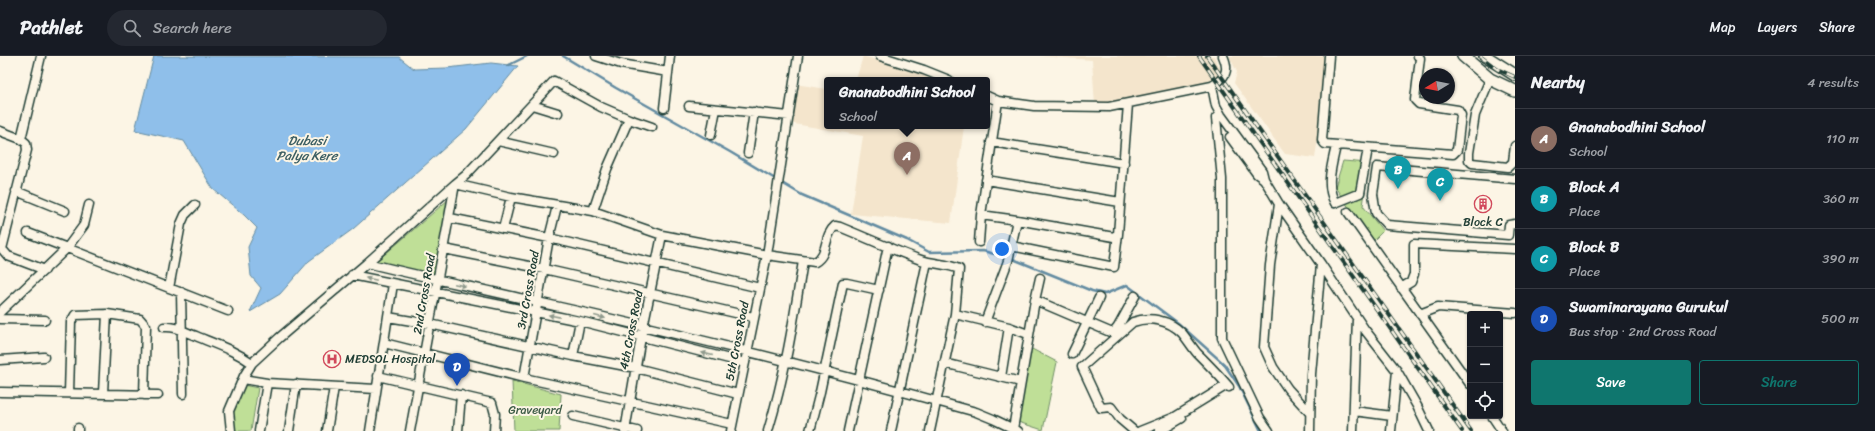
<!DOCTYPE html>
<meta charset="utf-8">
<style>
:root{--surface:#171b24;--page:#242831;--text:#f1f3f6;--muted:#9ea1a6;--line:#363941;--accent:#0f766e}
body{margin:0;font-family:Sriracha,sans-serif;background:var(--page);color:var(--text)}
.controls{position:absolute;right:12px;bottom:12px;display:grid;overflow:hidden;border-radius:4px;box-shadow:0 1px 3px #0004}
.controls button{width:36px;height:36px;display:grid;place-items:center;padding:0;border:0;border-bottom:1px solid var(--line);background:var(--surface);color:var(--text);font:20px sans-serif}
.compass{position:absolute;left:1419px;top:12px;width:36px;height:36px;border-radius:50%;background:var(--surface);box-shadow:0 1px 3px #0004;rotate:260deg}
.you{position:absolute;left:1002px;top:193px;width:14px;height:14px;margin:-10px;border:3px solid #fff;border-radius:50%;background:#1a73e8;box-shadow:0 0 0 6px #1a73e833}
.badge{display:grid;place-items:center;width:26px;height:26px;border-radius:50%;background:var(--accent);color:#fff;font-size:13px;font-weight:700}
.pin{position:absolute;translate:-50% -33px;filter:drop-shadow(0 1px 2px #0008)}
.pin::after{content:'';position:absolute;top:21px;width:14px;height:12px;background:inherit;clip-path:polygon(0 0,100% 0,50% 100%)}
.popup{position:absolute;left:824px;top:21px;width:166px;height:52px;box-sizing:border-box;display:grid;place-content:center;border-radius:4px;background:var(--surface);filter:drop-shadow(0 1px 3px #0005);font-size:13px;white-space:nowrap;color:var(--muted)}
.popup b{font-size:15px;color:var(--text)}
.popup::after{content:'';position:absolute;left:50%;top:100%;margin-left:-8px;border:8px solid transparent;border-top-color:var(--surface)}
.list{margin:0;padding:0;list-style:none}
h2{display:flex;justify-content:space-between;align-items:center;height:52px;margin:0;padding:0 16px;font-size:17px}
h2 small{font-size:13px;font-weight:400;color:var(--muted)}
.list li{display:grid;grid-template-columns:26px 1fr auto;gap:12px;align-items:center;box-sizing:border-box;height:60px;padding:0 16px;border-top:1px solid var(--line)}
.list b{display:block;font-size:15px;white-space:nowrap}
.list p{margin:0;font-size:13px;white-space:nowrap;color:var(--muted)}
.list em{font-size:13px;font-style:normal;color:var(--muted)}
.actions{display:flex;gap:8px;padding:12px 16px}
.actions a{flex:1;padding:9px 0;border:1px solid var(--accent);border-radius:4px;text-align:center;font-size:14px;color:var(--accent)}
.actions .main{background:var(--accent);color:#fff}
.icon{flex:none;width:22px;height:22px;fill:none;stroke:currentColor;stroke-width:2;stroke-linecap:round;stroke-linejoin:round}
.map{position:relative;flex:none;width:1515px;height:375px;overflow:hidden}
header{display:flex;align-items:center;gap:24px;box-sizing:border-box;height:56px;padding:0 20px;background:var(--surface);border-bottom:1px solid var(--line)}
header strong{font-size:19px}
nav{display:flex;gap:22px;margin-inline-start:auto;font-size:14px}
.search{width:280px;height:36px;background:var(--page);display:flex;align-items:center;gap:10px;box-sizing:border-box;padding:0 14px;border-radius:22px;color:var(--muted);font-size:15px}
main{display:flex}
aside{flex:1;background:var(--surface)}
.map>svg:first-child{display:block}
.built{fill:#f4e5cc}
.green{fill:#bfdf97;stroke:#6f8e66}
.water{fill:#8fbfea;stroke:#628ba1}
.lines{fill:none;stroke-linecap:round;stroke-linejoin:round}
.stream{stroke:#628ba1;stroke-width:2.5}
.minor-casing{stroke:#1f3d34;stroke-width:11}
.highway-casing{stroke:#1f3d34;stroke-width:14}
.minor{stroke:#fcf5e5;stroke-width:8}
.highway{stroke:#fcf5e5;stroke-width:11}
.rail-casing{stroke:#1f3d34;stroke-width:4}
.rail{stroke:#fcf5e5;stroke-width:2.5;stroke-dasharray:8;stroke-linecap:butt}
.oneway{fill:#8e998c}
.labels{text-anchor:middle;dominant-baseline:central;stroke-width:4;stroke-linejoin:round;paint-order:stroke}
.poi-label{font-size:12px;fill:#1f3d34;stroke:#fcf5e5}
.street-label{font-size:12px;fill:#1f3d34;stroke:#fcf5e5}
.park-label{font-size:12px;fill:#3f5d48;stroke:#fcf5e5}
.water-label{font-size:13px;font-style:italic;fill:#3b5e62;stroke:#fcf5e5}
</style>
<header>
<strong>Pathlet</strong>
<div class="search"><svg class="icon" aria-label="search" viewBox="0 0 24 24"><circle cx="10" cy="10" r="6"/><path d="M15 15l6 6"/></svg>Search here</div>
<nav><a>Map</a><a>Layers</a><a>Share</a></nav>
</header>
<main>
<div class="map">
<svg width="1515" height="375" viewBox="0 0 1515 375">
<rect width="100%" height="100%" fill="#fcf5e5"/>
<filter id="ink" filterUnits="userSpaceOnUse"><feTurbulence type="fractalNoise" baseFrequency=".025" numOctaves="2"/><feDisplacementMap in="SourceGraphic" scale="8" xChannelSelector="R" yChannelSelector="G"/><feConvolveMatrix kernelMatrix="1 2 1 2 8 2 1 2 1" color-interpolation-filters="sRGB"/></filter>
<g filter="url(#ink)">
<!-- built -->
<path class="built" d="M863,0L919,17L936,24H856Z
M1040,0H1214L1221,14L1210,29L1095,50L1092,4Z
M1229,0H1330L1315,102L1285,98L1234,27L1237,16Z
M795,28L827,33V70H964L951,167L851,158L863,80L789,67Z"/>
<!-- green -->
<path class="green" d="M1343,105L1369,107L1363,150L1383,175L1372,186L1335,131Z
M449,143L436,219L377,205Z
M1030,292L1057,306L1043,374L1018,366Z
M512,325L561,338L559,375H514Z
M243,329L258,332L251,375H232L230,345Z"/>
<!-- water -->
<path class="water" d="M154,0L399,1L414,13L447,12L491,7L518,10L466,73L353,173L309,205L280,238L250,256L261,232L251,220L248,191L257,172L244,159L213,133L184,85L135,74Z"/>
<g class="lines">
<!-- stream -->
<path class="stream" d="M563,0L616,32L730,96L802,139L907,184L929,196L983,195L1013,203L1092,235L1105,238L1127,229L1178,267L1224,308L1239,330L1261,375
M507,10L527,0"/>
<defs>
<path id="minor" d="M596,0L621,8L668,16
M880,0L924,14L949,24
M1329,0L1322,84L1325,88L1453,98L1457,94L1461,59L1458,54L1419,48L1415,44L1420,2L1418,0
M1490,23L1475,59L1469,97V104L1472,107L1508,111L1513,106L1515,90
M1212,30L1216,50L1221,59L1262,115L1264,123L1279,148L1321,208L1311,318L1310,375
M987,40L998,45L1034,50L1109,51L1212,30C1225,22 1230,15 1223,0
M998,45L981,159L1017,164L1114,181L1118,178L1128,48
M532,49L558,57
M689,50L789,60
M664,52L670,0
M1216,62L1222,123V282L1260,362L1269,375
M629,63L652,71
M0,75L21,83L26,87L27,94L2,193L8,200L45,214
M711,79L716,53
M1230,81L1257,118L1264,123
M21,83L41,0
M498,85L554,98
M991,86L1124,107
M1336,90C1332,109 1325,129 1335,147L1360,137L1368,92
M748,97L754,56
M1515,123L1377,111L1373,138L1376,157L1387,169L1508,179L1509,169L1515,168
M986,124L1120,146
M16,135L65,155
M1279,148L1270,209L1264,291L1273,311L1288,333L1310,357
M1348,156L1470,328
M450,162L549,182L760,232
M503,173L511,141
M28,177L67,192L84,169L89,149
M979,186L981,159
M1011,190L1114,211L1118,178
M444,193L544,213L753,261
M367,207C423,221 478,232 533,245C682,278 829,315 976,356L993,363L1018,375
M1321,208L1365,274L1397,315L1417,350L1429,375
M352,219L580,265L745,307
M169,232L181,168L185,159L195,149
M1401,232L1411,226L1414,218V188L1515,193
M181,236L183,338
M1035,244L1040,222
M0,256L67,192L228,255
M955,258L1009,271L1001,321
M1420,258L1438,251L1515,257
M388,261L430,268L573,300L636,312L738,338
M0,263L45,264
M985,266L1008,205L1017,164
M164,271C177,270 184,276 196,280C217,289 234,294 252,307
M1009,271L1028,278
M384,287L524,322L732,368
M1072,298L1099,242
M573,300L580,265
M0,304L44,301
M944,307L1021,326
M378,320L492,347L495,358L494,375
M524,322L549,182L557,150
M243,323L267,327L376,333
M0,336L158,339
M69,337L71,266L75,259L107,258L140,263L146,270L144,339
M103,337L107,258
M1354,355L1392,360
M573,360L637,375
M1492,360L1502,375
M1013,373L1035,244L1110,276H1114L1118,271L1135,240
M78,375V372
M231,375L229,355L244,320L252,307L279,282L367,207L455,128L511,141L593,155L662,179L767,199L798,0
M259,375L267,327
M289,375L296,328
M327,375L334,331
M370,375L393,228
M410,375L455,128L466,119L554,25L601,51L629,63L607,113L593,155
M458,375L461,339
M625,375L641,281L662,179
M731,375L767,199L815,206C829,198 823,180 835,170L840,171C867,182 893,194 921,204C933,208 949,208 959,213L955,258L930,375
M768,375C785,320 794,262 803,205
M810,375L820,336L843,227H847L879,234
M848,375L888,190
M891,375L927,206
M1134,375L1120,363L1111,351L1101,352L1082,311L1133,266C1150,260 1169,264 1182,277C1187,283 1192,291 1197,297C1208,308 1219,319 1229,331
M1140,375L1175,361L1227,329
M1160,375L1182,362
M1353,375L1357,262
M1391,375L1397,315"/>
<path id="highway" d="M1463,0L1490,23L1515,35
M1485,0L1515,19"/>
</defs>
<!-- minor casing -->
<use href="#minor" class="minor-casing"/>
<!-- highway casing -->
<use href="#highway" class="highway-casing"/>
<!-- minor -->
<use href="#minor" class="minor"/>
<!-- highway -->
<use href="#highway" class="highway"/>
<defs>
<path id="rail" d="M1199,0L1462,375
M1207,0L1471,375
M1480,0L1497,13L1515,21"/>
</defs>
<!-- rail casing -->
<use href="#rail" class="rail-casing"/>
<!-- rail -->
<use href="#rail" class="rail"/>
</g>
<!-- one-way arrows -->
<defs><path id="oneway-solid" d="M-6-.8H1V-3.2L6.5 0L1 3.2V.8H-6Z"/></defs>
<g class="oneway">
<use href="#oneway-solid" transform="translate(371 223) rotate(-168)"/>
<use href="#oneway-solid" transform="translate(460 229) rotate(12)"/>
<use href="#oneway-solid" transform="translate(554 260) rotate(-169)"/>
<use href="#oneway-solid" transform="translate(600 261) rotate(14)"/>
<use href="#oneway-solid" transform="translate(707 298) rotate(-166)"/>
</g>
</g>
<!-- icons -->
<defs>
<symbol id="building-ring" viewBox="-11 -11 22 22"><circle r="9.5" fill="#fcf5e5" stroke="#d1495b" stroke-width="1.5"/><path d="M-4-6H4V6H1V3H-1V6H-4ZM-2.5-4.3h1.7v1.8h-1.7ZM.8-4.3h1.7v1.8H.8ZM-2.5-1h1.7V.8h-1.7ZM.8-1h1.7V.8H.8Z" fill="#d1495b"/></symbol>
<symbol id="hospital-ring" viewBox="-11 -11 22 22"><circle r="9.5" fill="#fcf5e5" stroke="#d1495b" stroke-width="1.5"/><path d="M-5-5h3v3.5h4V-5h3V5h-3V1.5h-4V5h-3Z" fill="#d1495b"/></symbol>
</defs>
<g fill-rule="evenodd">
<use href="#building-ring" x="1473" y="138" width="20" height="20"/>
<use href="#hospital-ring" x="322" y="293" width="20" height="20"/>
</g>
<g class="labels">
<!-- poi labels -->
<g class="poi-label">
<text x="1483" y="166">Block C</text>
<text x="345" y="303" text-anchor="start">MEDSOL Hospital</text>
</g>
<!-- street labels -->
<g class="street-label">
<text transform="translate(528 234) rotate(-80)">3rd Cross Road</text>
<text transform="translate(424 238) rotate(-80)">2nd Cross Road</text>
<text transform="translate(631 274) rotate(-79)">4th Cross Road</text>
<text transform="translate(737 285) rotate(-79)">5th Cross Road</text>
</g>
<!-- park labels -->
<g class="park-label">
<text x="535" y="354">Graveyard</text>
</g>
<!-- water labels -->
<g class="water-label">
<text x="307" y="84">Dubasi<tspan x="307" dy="15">Palya Kere</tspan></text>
</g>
</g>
</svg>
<div class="controls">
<button>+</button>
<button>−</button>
<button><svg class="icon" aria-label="locate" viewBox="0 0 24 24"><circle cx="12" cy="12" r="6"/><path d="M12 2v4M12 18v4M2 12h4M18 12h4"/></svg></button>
</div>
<svg class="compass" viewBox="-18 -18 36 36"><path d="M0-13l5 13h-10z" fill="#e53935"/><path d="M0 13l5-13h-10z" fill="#9ea1a6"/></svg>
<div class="you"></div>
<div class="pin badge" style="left:907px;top:119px;background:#8d6e63">A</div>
<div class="popup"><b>Gnanabodhini School</b>School</div>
<div class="pin badge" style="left:1398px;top:133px;background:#0f9aa8">B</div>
<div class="pin badge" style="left:1440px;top:145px;background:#0f9aa8">C</div>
<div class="pin badge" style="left:457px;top:330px;background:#1a4fb4">D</div>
</div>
<aside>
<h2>Nearby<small>4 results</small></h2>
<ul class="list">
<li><span class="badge" style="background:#8d6e63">A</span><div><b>Gnanabodhini School</b><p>School</p></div><em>110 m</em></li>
<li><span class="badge" style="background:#0f9aa8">B</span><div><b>Block A</b><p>Place</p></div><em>360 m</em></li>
<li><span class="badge" style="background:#0f9aa8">C</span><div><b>Block B</b><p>Place</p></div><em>390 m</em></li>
<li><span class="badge" style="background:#1a4fb4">D</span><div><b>Swaminarayana Gurukul</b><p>Bus stop · 2nd Cross Road</p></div><em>500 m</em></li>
</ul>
<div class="actions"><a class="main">Save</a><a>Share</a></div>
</aside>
</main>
